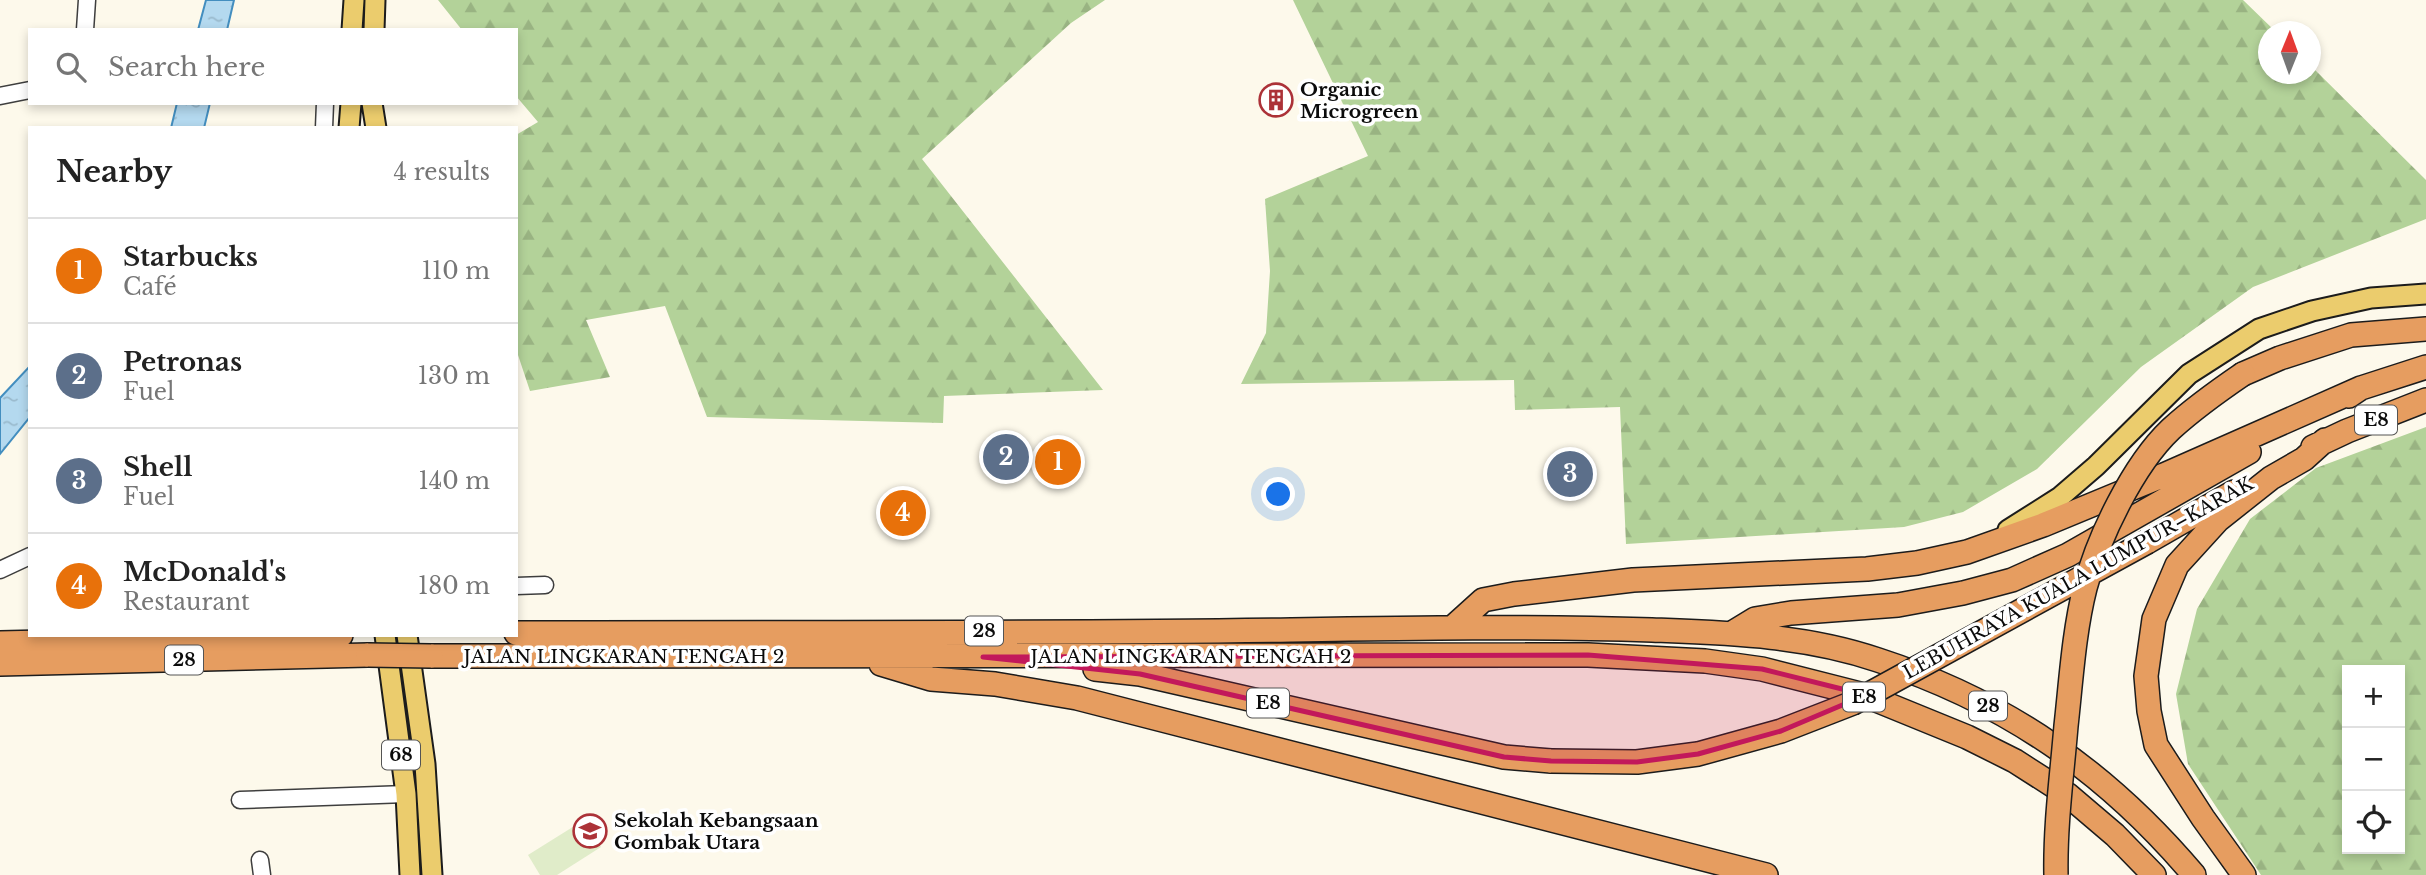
<!DOCTYPE html>
<meta charset="utf-8">
<style>
:root{--surface:#fff;--page:#f2f2f2;--text:#222;--muted:#767676;--line:#e0e0e0;--accent:#111827}
body{margin:0;font-family:"Libre Baskerville",serif;background:var(--page);color:var(--text)}
.controls{position:absolute;right:21px;bottom:21px;display:grid;overflow:hidden;border-radius:0px;box-shadow:0 4px 10px #0003}
.controls button{width:63px;height:63px;display:grid;place-items:center;padding:0;border:0;border-bottom:2px solid var(--line);background:var(--surface);color:var(--text);font:35px sans-serif}
.compass{position:absolute;left:2258px;top:21px;width:63px;height:63px;border-radius:50%;background:var(--surface);box-shadow:0 4px 10px #0003;rotate:1deg}
.you{position:absolute;left:1279px;top:495px;width:24px;height:24px;margin:-18px;border:5px solid #fff;border-radius:50%;background:#1a73e8;box-shadow:0 0 0 10px #1a73e833}
.badge{display:grid;place-items:center;width:46px;height:46px;border-radius:50%;background:var(--accent);color:#fff;font-size:23px;font-weight:700}
.pin{position:absolute;translate:-50% -50%;border:4px solid #fff;box-shadow:0 2px 7px #0006}
.list{margin:0;padding:0;list-style:none}
h2{display:flex;justify-content:space-between;align-items:center;height:91px;margin:0;padding:0 28px;font-size:30px}
h2 small{font-size:23px;font-weight:400;color:var(--muted)}
.list li{display:grid;grid-template-columns:46px 1fr auto;gap:21px;align-items:center;box-sizing:border-box;height:105px;padding:0 28px;border-top:2px solid var(--line)}
.list b{display:block;font-size:26px;white-space:nowrap}
.list p{margin:0;font-size:23px;white-space:nowrap;color:var(--muted)}
.list em{font-size:23px;font-style:normal;color:var(--muted)}
.icon{flex:none;width:38px;height:38px;fill:none;stroke:currentColor;stroke-width:2;stroke-linecap:round;stroke-linejoin:round}
.map{position:relative;flex:none;width:2426px;height:875px;overflow:hidden}
.search{position:absolute;background:var(--surface);box-shadow:0 4px 10px #0003;left:28px;top:28px;width:490px;height:77px;display:flex;align-items:center;gap:18px;box-sizing:border-box;padding:0 24px;border-radius:0px;color:var(--muted);font-size:26px}
.panel{position:absolute;background:var(--surface);box-shadow:0 4px 10px #0003;left:28px;top:126px;width:490px;height:511px;border-radius:0px}
.map>svg:first-child{display:block}
.forest{fill:url(#forest-firs);fill-rule:evenodd}
.pitch{fill:#e0ecc9}
.water{fill:url(#water-ripples);stroke:#438ebf;stroke-width:2}
.lines{fill:none;stroke-linecap:round;stroke-linejoin:round}
.minor-casing{stroke:#3e3e3e;stroke-width:19}
.major-casing{stroke:#1c1c1c;stroke-width:23}
.highway-casing{stroke:#1c1c1c;stroke-width:26}
.minor{stroke:#fff;stroke-width:16}
.major{stroke:#ebcc6d;stroke-width:19}
.highway{stroke:#e69d60;stroke-width:23}
.highway-bridge-casing{stroke:#1c1c1c;stroke-width:26;stroke-linecap:butt}
.highway-bridge{stroke:#e69d60;stroke-width:23}
.marked{fill:#c2185b;fill-opacity:0.2;stroke:#c2185b;stroke-width:5;stroke-linejoin:round}
.labels{text-anchor:middle;dominant-baseline:central;stroke-width:7;stroke-linejoin:round;paint-order:stroke}
.shield{fill:#fff;stroke:#545454;stroke-width:2}
.shield-label{font-size:18px;font-weight:bold;fill:#0b0b0b}
.poi-label{font-size:19px;font-weight:bold;fill:#0b0b0b;stroke:#fff;text-anchor:start}
.street-label{font-size:19px;fill:#0b0b0b;stroke:#fff}
</style>
<div class="map">
<svg width="2426" height="875" viewBox="0 0 2426 875">
<defs>
<pattern id="forest-firs" width="22" height="20" patternUnits="userSpaceOnUse" patternTransform="scale(1.75)"><rect width="22" height="20" fill="#b3d299"/><path d="M5 1l3.5 6h-7zM16 11l3.5 6h-7z" fill="#99b382"/></pattern>
<pattern id="water-ripples" width="26" height="14" patternUnits="userSpaceOnUse" patternTransform="scale(1.75)"><rect width="26" height="14" fill="#b4d9ef"/><path d="M2 4q2-2 4 0t4 0M15 11q2-2 4 0t4 0" fill="none" stroke="#99b9cc"/></pattern>
</defs>
<rect width="100%" height="100%" fill="#fdf9eb"/>
<!-- forest -->
<path class="forest" d="M438,0H1105L1071,23L922,159L1103,390L944,396L943,423L707,417L665,306L586,320L610,377L530,391L516,349V135L538,122L516,96V30H462Z
M1293,0H2243L2275,31L2268,32V74H2310L2311,66L2426,180V219L2253,287L2141,367L2037,469L1963,512L1904,527L1626,544L1620,407L1515,410L1514,380L1241,384L1266,333L1270,271L1265,199L1368,156Z
M2426,427V875H2261L2188,764L2176,694L2197,609L2250,519L2316,468ZM2347,670H2400V849H2347Z"/>
<!-- pitch -->
<path class="pitch" d="M584,820L601,847L557,875H540L528,855Z"/>
<!-- water -->
<path class="water" d="M206,0H234L227,30H198Z
M177,103H210L204,128H171Z
M30,366V417L0,454V398Z"/>
<g class="lines">
<defs>
<path id="minor" d="M85,30L87,0
M0,96L30,90
M324,128L325,103
M0,570L30,556
M516,586L545,585
M240,800L406,794
M260,860L262,875"/>
<path id="major" d="M352,30L354,0
M374,30L375,0
M372,103L376,128
M349,128L351,103
M2008,530L2060,497L2096,466L2189,374L2259,329L2312,311L2371,298L2426,294
M385,635L406,794L410,875
M407,635L425,764L432,875"/>
<path id="highway" d="M2243,374L2280,358L2351,335L2426,329
M2349,396L2361,388L2426,367
M2313,447L2347,431L2426,400
M2147,542L2234,492
M1452,628L1483,600L1514,594L1633,580L1867,569L1917,563L1967,552L2043,525L2164,475L2361,388
M516,633C775,632 1033,634 1291,630C1412,628 1532,626 1652,630C1729,633 1805,635 1878,660C2007,702 2107,772 2194,875
M1732,633L1755,619L1791,613L1898,605L1963,593L2012,580L2068,555L2249,452
M0,643L341,635
M431,656L1588,655L1705,661L1762,669L1864,695L1967,737L2015,761L2068,795L2115,835L2154,875
M0,664L368,655
M881,664L931,679L995,684L1077,698L1766,875
M1095,669L1140,674L1504,757L1551,761
M2244,875L2203,818L2156,745L2149,711L2146,676L2154,619L2177,565L2218,520L2271,478L2304,459L2325,440"/>
</defs>
<!-- minor casing -->
<use href="#minor" class="minor-casing"/>
<!-- major casing -->
<use href="#major" class="major-casing"/>
<!-- highway casing -->
<use href="#highway" class="highway-casing"/>
<!-- minor -->
<use href="#minor" class="minor"/>
<!-- major -->
<use href="#major" class="major"/>
<!-- highway -->
<use href="#highway" class="highway"/>
<defs>
<path id="highway-bridge" d="M368,655L431,656
M1551,761L1637,762L1698,754L1781,731L1853,703L2147,542
M2056,875C2055,825 2062,775 2066,726C2071,681 2074,631 2085,588C2098,538 2133,465 2171,429C2193,409 2218,391 2243,374"/>
</defs>
<!-- highway-bridge casing -->
<use href="#highway-bridge" class="highway-bridge-casing"/>
<!-- highway-bridge -->
<use href="#highway-bridge" class="highway-bridge"/>
</g>
<!-- marked area -->
<path class="marked" d="M1588,655L1762,669L1866,695L1781,731L1698,754L1637,762L1551,761L1504,757L1140,674L983,657Z"/>
<!-- icons -->
<defs>
<symbol id="building-ring" viewBox="-11 -11 22 22"><circle r="9.5" fill="#fff" stroke="#ac3238" stroke-width="1.5"/><path d="M-4-6H4V6H1V3H-1V6H-4ZM-2.5-4.3h1.7v1.8h-1.7ZM.8-4.3h1.7v1.8H.8ZM-2.5-1h1.7V.8h-1.7ZM.8-1h1.7V.8H.8Z" fill="#ac3238"/></symbol>
<symbol id="school-ring" viewBox="-11 -11 22 22"><circle r="9.5" fill="#fff" stroke="#ac3238" stroke-width="1.5"/><path d="M0-5L7-2L0 1L-7-2ZM-4 1L0 2.5L4 1V4Q0 6-4 4Z" fill="#ac3238"/></symbol>
</defs>
<g fill-rule="evenodd">
<use href="#building-ring" x="1257" y="81" width="38" height="38"/>
<use href="#school-ring" x="571" y="812" width="38" height="38"/>
</g>
<g class="labels">
<!-- shield labels -->
<g class="shield">
<rect x="2355" y="405.5" width="42" height="29" rx="5"/>
<rect x="965" y="616.5" width="38" height="29" rx="5"/>
<rect x="165" y="645.5" width="38" height="29" rx="5"/>
<rect x="1843" y="682.5" width="42" height="29" rx="5"/>
<rect x="1247" y="688.5" width="42" height="29" rx="5"/>
<rect x="1969" y="691.5" width="38" height="29" rx="5"/>
<rect x="382" y="740.5" width="38" height="29" rx="5"/>
</g>
<g class="shield-label">
<text x="2376" y="420">E8</text>
<text x="984" y="631">28</text>
<text x="184" y="660">28</text>
<text x="1864" y="697">E8</text>
<text x="1268" y="703">E8</text>
<text x="1988" y="706">28</text>
<text x="401" y="755">68</text>
</g>
<!-- poi labels -->
<g class="poi-label">
<text x="1300" y="89">Organic<tspan x="1300" dy="22">Microgreen</tspan></text>
<text x="614" y="820">Sekolah Kebangsaan<tspan x="614" dy="22">Gombak Utara</tspan></text>
</g>
<!-- street labels -->
<g class="street-label">
<text transform="translate(2078 578) rotate(-29)">LEBUHRAYA KUALA LUMPUR–KARAK</text>
<text x="624" y="656">JALAN LINGKARAN TENGAH 2</text>
<text x="1191" y="656">JALAN LINGKARAN TENGAH 2</text>
</g>
</g>
</svg>
<div class="controls">
<button>+</button>
<button>−</button>
<button><svg class="icon" aria-label="locate" viewBox="0 0 24 24"><circle cx="12" cy="12" r="6"/><path d="M12 2v4M12 18v4M2 12h4M18 12h4"/></svg></button>
</div>
<svg class="compass" viewBox="-18 -18 36 36"><path d="M0-13l5 13h-10z" fill="#e53935"/><path d="M0 13l5-13h-10z" fill="#767676"/></svg>
<div class="you"></div>
<div class="pin badge" style="left:1058px;top:462px;background:#e8710a">1</div>
<div class="pin badge" style="left:1006px;top:457px;background:#5c6f8a">2</div>
<div class="pin badge" style="left:1570px;top:474px;background:#5c6f8a">3</div>
<div class="pin badge" style="left:903px;top:513px;background:#e8710a">4</div>
<div class="search"><svg class="icon" aria-label="search" viewBox="0 0 24 24"><circle cx="10" cy="10" r="6"/><path d="M15 15l6 6"/></svg>Search here</div>
<section class="panel">
<h2>Nearby<small>4 results</small></h2>
<ul class="list">
<li><span class="badge" style="background:#e8710a">1</span><div><b>Starbucks</b><p>Café</p></div><em>110 m</em></li>
<li><span class="badge" style="background:#5c6f8a">2</span><div><b>Petronas</b><p>Fuel</p></div><em>130 m</em></li>
<li><span class="badge" style="background:#5c6f8a">3</span><div><b>Shell</b><p>Fuel</p></div><em>140 m</em></li>
<li><span class="badge" style="background:#e8710a">4</span><div><b>McDonald's</b><p>Restaurant</p></div><em>180 m</em></li>
</ul>
</section>
</div>
